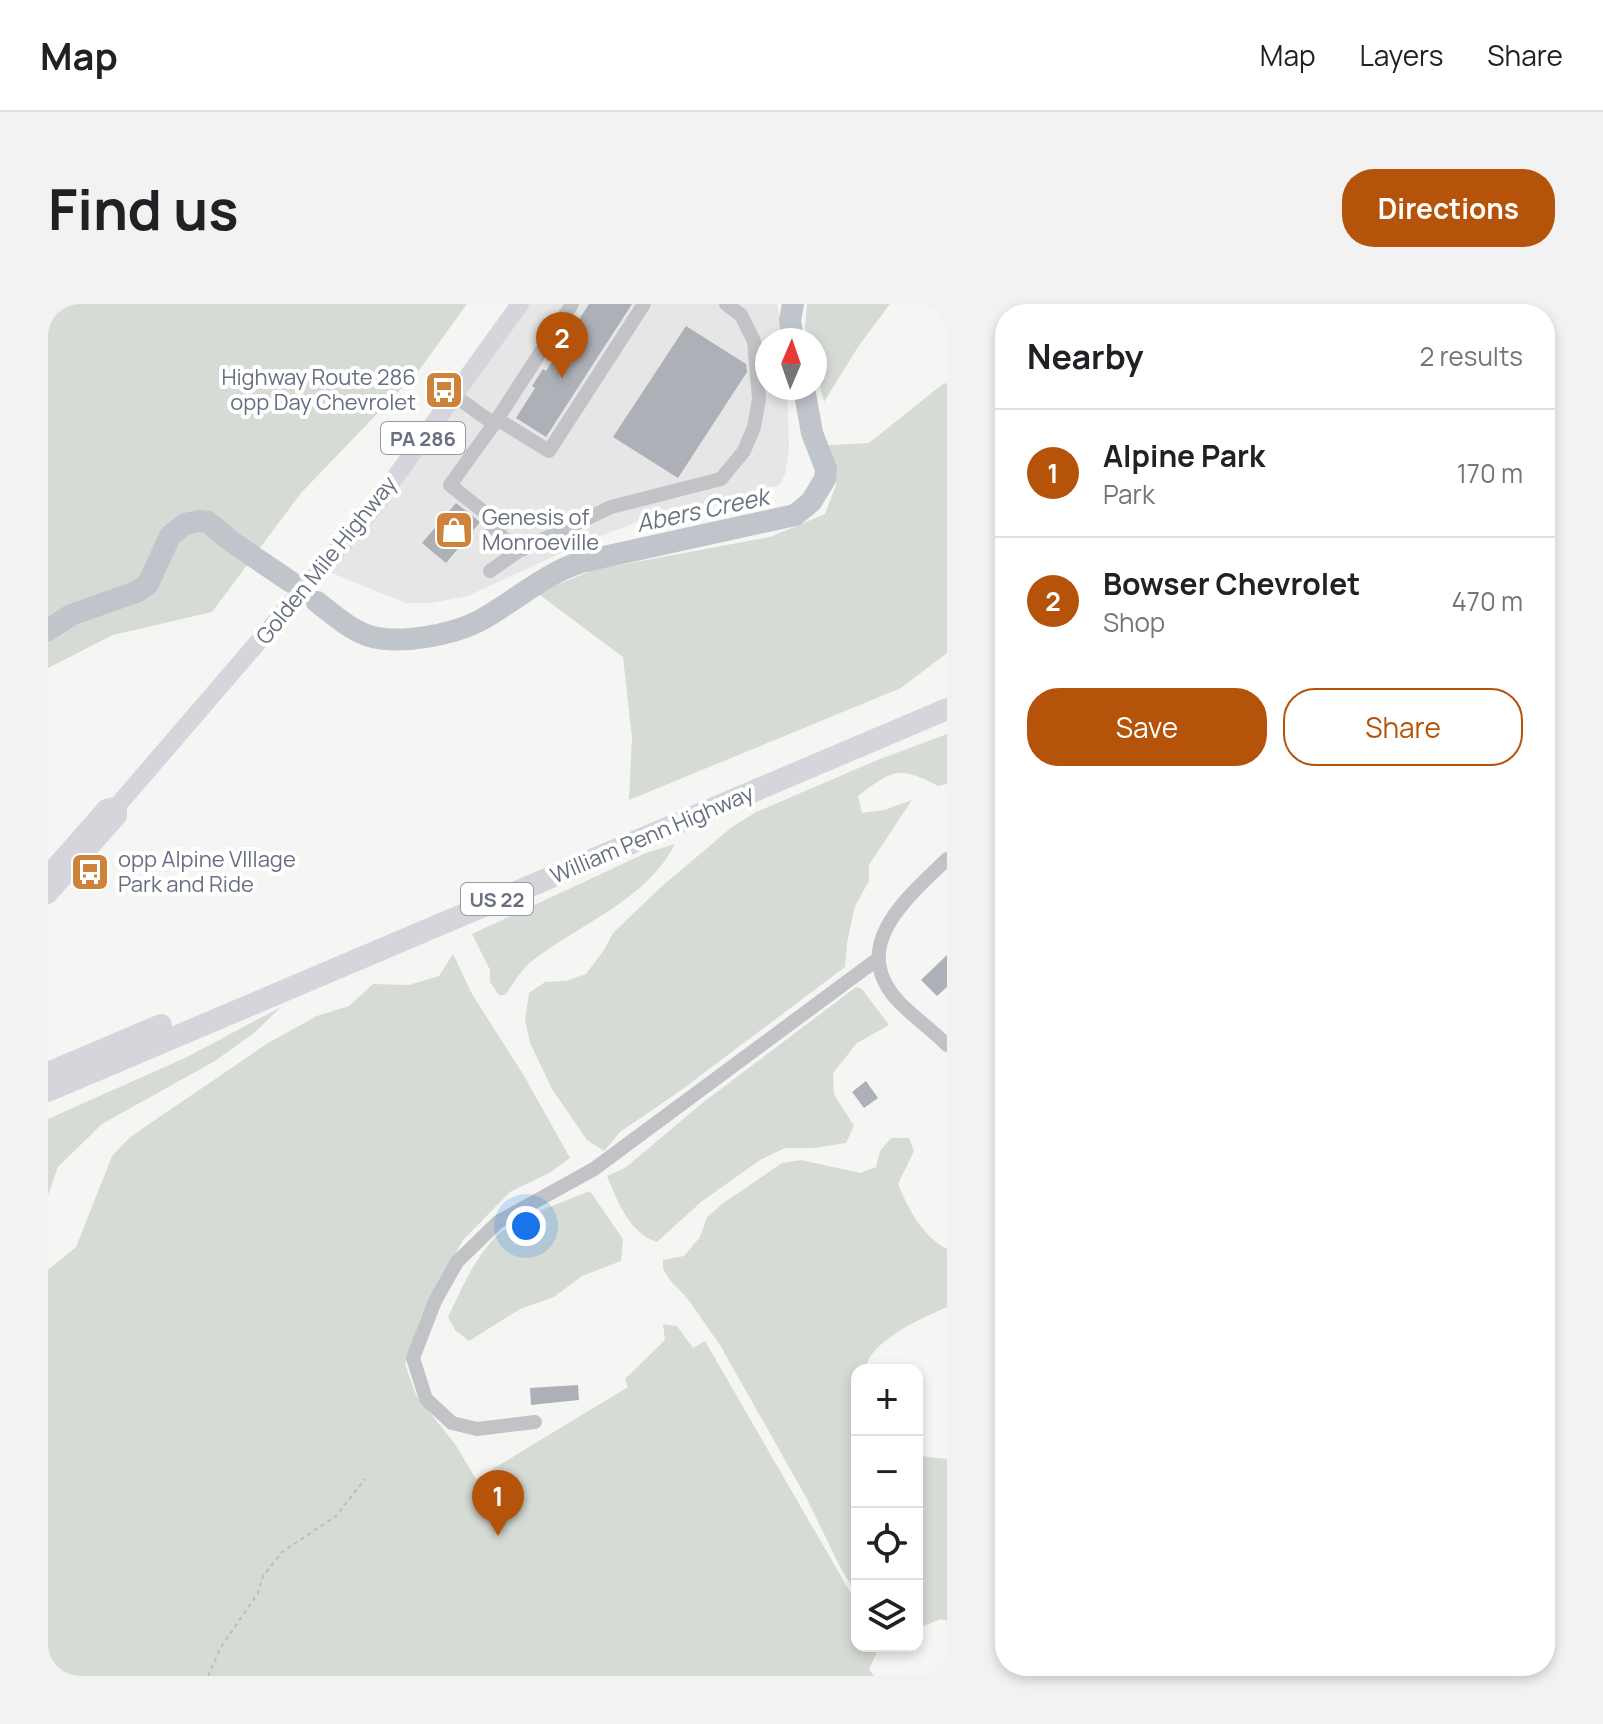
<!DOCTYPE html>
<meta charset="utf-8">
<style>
:root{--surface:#fff;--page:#f2f2f2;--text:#202124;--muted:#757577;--line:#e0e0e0;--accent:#b45309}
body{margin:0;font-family:Manrope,sans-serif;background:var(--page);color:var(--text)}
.controls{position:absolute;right:24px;bottom:24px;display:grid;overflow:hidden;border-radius:16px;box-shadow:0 4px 12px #0003}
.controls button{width:72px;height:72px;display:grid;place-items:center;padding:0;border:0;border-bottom:2px solid var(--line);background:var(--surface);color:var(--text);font:40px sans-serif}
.compass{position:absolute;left:707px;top:24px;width:72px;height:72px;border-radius:50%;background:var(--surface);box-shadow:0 4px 12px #0003;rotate:2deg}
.you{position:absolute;left:478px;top:922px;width:28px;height:28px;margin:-20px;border:6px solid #fff;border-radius:50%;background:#1a73e8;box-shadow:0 0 0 12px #1a73e833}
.badge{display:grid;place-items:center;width:52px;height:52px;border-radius:50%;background:var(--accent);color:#fff;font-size:26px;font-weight:700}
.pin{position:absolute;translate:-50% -66px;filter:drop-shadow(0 2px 4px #0008)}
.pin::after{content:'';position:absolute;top:42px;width:28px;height:24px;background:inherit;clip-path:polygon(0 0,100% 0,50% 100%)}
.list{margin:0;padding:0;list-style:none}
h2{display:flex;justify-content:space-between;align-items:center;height:104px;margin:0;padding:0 32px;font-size:34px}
h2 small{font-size:26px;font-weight:400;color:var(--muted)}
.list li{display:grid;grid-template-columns:52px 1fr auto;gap:24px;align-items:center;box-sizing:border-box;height:128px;padding:0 32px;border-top:2px solid var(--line)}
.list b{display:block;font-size:30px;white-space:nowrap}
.list p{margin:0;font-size:26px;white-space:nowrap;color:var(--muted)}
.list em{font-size:26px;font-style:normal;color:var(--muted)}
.actions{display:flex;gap:16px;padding:24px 32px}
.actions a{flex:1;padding:18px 0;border:2px solid var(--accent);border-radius:32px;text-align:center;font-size:28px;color:var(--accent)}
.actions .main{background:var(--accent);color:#fff}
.icon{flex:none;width:44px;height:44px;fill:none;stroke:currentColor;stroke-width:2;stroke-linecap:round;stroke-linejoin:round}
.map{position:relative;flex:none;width:899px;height:1372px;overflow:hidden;border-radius:32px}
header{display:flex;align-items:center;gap:48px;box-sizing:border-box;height:112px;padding:0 40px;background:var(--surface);border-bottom:2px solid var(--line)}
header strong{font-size:38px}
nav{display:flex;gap:44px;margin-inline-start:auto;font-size:28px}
.intro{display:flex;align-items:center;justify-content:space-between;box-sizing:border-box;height:192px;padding:0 48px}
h1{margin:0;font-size:56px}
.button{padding:20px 36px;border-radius:32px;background:var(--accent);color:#fff;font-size:28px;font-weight:700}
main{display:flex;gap:48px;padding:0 48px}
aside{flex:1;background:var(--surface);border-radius:32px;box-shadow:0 4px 12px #0003}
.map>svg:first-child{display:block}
.built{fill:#e6e6e6}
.green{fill:#d6dcd5}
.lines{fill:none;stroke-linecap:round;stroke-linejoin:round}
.river{stroke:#c0c4cb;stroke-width:22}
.building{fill:#adb0b7}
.path{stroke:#bbbcbf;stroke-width:2;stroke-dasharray:4 4;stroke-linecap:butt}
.minor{stroke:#c2c3c7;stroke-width:14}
.major{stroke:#d5d6dc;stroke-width:18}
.highway{stroke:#d5d6dc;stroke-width:22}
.labels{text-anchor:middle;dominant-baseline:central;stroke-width:8;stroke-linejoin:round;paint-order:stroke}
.shield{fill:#fff;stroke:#959aa6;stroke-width:2}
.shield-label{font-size:20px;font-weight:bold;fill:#686f80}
.poi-label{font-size:22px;fill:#686f80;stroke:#fff;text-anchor:start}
.street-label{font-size:22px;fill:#686f80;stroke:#fff}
.water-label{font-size:24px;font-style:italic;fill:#697584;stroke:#fff}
</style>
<header>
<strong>Map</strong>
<nav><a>Map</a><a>Layers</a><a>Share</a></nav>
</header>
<div class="intro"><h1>Find us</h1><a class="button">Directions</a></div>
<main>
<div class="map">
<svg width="899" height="1372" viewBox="0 0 899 1372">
<rect width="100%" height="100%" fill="#f5f6f3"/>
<!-- built -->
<path class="built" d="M472,0H729L736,36H719V84H739L741,144L737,171L732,180L707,193L595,216L541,236L420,292L383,299H358L274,265Z"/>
<!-- green -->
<path class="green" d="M0,0H419L372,65L253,189L164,308L65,331L0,364Z
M759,0H842L810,43L776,98L767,63V36H760L757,24Z
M896,79L899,80V349L853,384L581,496L584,434L575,353L489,289L545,266L722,233L777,210L788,181L780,141L821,139Z
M899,430V480L890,482C851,461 844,466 810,492L814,509L836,506L864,496L821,561V577L807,602L799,639L797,663L632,787L572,828L556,847L539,836L504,785L482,739L477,716L481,689L497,678L518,677L538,670L556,646L565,629L613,583L684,523L708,508L827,457Z
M627,540C598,597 531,620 484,657C473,666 465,680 457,691H451L442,678V666L424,630L598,549Z
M405,650L424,690L475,770L522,854L503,868L462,888L415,936L373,1013L357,1060L368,1091L407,1140L428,1175L580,1083L577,1075L617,1036L615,1020L629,1022L645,1044L657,1037L809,1300V1342H832L821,1365L826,1372H0V966L28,943L64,852L82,833L220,739L269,712L301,702L325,680L361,681L391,672Z
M808,683L814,685L841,721L809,739L785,769L786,790L806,822L798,839L765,844H737L712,856L653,898L609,938C581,929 570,898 559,872L577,864L653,800Z
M233,703L206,729L167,757L54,820L10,863L0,891V815L139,753Z
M843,834H861L866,847L850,880C860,904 874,932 899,945V1003C874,1014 821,1037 817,1066H809V1290L793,1265L759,1195L672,1041L639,994L622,976L615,965V956L636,952L652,933L659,913L674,900L734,859L753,856L812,869L828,863L832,847Z
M542,887L575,935L573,957L534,972L506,993L472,1005L421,1037L407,1026L400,1013C414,984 428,950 452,929C469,914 520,896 542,887Z
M873,1152L899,1155V1317L893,1315L873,1323L869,1321V1166Z"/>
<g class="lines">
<!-- river -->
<path class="river" d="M745,36L742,16L745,0
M269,298C286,311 301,325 321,332C351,341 404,331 431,317C466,298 494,271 533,258L747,211L763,198L777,175L778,165L764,129L756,84
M0,326L23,311L88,288L100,280L122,232L137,220L151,217L160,218L184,238L243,278"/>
</g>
<!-- building -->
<path class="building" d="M541,0H584L498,133L468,114L487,84L484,82L495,65L498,67Z
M638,22L698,60L699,68L630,174L565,133Z
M408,199L432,218L398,259L374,239Z
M899,651V683L889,692L873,676Z
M818,777L830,794L816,804L804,788Z
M530,1081L531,1096L483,1101L482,1084Z"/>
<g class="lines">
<!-- path -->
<path class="path" d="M160,1372L173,1343L210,1289L215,1272L234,1248L288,1212L317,1175"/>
<!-- minor -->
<path class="minor" d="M407,92L446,120L402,181L441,212L444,222L469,248L563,203L673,175L696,147L706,123L711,95L706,37L693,11L678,0
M449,115L501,147L596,0
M446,120L524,0
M442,267L469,248
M899,555C859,594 798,643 852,699C867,714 884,726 899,741
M487,1118L429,1125L404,1119L378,1095L365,1054L387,997L409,958L450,918L546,865L831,654"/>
<!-- major -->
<path class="major" d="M0,570L58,504L70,501L322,208L472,0
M0,591L70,512V501"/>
<!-- highway -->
<path class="highway" d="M0,769L113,721
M0,787L899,405"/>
</g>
<!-- icons -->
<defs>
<symbol id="bus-square" viewBox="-11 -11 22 22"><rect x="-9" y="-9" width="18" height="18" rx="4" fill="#ce833a" stroke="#fff"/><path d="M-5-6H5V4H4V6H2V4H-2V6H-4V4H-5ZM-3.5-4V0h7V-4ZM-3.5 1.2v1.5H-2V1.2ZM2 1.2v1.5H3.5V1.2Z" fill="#fff"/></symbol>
<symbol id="shop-square" viewBox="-11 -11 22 22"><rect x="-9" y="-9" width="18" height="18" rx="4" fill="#ce833a" stroke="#fff"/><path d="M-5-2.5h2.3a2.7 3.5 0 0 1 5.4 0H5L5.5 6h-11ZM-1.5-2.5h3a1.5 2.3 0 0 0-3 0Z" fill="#fff"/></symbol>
</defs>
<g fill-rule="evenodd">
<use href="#bus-square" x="374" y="64" width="44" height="44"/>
<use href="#shop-square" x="384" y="204" width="44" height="44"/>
<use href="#bus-square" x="20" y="546" width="44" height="44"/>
</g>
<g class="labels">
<!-- shield labels -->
<g class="shield">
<rect x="333" y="118" width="84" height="32" rx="6"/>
<rect x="413" y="579" width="72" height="32" rx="6"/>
</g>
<g class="shield-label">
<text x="375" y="134">PA 286</text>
<text x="449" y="595">US 22</text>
</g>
<!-- poi labels -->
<g class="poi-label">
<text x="368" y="73" text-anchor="end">Highway Route 286<tspan x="368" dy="25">opp Day Chevrolet</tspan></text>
<text x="434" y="213">Genesis of<tspan x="434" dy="25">Monroeville</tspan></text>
<text x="70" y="555">opp Alpine VIllage<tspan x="70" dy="25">Park and Ride</tspan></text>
</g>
<!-- street labels -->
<g class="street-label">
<text transform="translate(278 256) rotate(-51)">Golden Mile Highway</text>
<text transform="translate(604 530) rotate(-23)">William Penn Highway</text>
</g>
<!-- water labels -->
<g class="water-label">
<text transform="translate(654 205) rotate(-12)">Abers Creek</text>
</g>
</g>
</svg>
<div class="controls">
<button>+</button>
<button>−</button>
<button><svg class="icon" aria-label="locate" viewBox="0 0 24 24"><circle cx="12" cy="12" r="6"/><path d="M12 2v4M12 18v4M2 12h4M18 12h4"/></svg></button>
<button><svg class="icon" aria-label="layers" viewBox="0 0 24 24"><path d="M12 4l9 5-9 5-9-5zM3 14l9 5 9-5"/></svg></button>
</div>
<svg class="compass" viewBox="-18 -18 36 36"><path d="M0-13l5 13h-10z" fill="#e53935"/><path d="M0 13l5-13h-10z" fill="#757577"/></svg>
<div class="you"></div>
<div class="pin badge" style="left:450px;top:1232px">1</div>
<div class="pin badge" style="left:514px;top:74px">2</div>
</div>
<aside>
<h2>Nearby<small>2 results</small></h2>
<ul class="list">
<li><span class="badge">1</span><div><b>Alpine Park</b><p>Park</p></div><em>170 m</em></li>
<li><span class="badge">2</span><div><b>Bowser Chevrolet</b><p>Shop</p></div><em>470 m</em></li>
</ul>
<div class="actions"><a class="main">Save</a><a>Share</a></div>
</aside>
</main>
